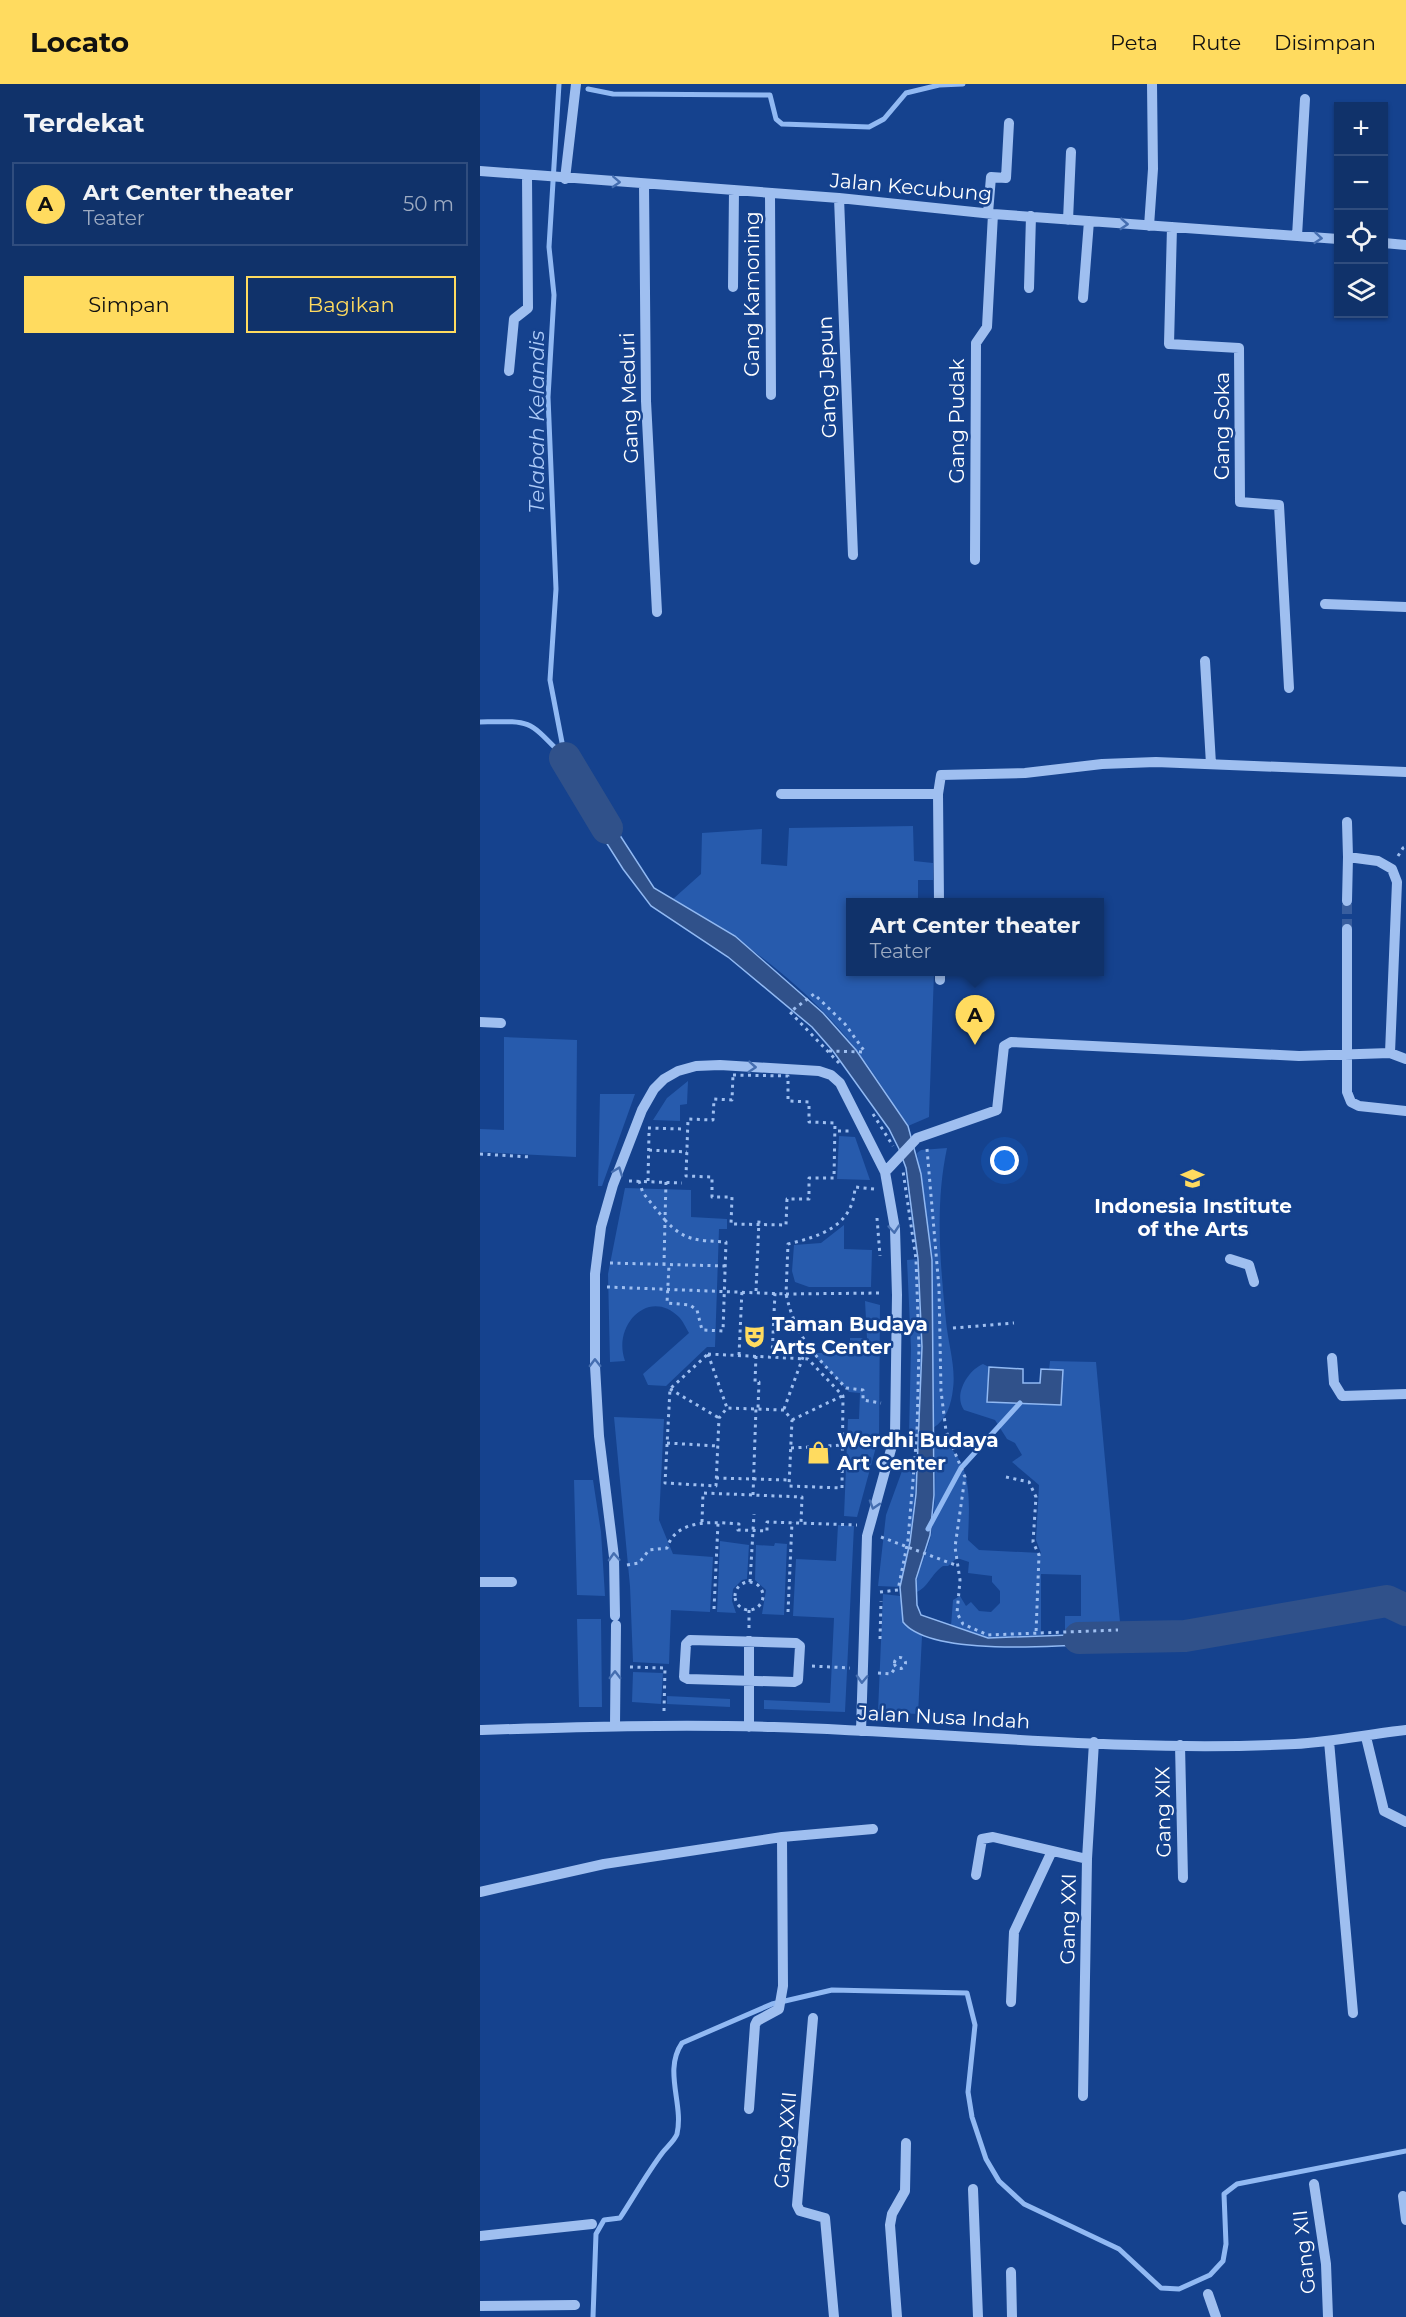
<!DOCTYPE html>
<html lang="id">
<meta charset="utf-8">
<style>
:root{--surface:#10326a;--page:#193a70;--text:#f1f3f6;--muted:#9caac1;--line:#304d7e;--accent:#ffdb5f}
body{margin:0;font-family:Montserrat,sans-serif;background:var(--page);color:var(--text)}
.controls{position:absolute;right:18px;top:18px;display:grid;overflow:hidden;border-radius:0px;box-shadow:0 2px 4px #0004}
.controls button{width:54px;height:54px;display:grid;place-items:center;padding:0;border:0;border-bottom:2px solid var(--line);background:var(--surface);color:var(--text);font:30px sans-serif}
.you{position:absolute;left:525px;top:1077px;width:21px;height:21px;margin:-15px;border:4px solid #fff;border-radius:50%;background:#1a73e8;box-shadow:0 0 0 9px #1a73e833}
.badge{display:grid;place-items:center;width:39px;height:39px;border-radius:50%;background:var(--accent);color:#111;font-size:20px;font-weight:700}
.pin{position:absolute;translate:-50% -50px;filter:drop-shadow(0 2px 3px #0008)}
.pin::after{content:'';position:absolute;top:32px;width:21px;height:18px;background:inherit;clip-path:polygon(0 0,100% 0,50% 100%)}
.popup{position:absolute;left:366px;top:814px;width:258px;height:78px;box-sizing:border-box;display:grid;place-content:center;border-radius:0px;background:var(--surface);filter:drop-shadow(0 2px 4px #0005);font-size:20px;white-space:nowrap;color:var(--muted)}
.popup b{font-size:22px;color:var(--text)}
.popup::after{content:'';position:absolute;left:50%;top:100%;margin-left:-12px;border:12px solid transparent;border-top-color:var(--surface)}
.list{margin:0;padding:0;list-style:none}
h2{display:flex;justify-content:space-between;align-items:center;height:78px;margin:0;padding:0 24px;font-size:26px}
h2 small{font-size:20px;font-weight:400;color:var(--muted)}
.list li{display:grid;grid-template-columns:39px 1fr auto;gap:18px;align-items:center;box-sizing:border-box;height:84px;margin:0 12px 12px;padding:0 12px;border:2px solid var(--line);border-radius:0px}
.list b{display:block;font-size:22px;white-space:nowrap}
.list p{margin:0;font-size:20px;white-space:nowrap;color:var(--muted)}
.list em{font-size:20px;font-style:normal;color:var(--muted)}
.actions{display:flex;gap:12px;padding:18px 24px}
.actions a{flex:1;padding:14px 0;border:2px solid var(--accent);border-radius:0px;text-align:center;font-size:21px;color:var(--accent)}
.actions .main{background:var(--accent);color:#111}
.icon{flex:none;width:33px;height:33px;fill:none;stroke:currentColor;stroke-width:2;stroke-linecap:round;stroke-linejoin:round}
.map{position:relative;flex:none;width:926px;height:2233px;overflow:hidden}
header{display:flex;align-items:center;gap:36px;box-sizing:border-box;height:84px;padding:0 30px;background:var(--accent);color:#111}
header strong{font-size:28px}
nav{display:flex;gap:33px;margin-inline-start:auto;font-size:21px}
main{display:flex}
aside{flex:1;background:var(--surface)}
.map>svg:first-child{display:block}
.green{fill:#275bad}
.water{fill:#30518a;stroke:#91b9f3;stroke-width:1.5}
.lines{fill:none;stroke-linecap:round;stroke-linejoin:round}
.stream{stroke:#91b9f3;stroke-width:5}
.river{stroke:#30518a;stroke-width:32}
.minor-tunnel{stroke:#385e9f;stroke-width:10;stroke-dasharray:10 5;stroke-linecap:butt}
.path{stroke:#9fbff0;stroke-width:3;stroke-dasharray:3 4.5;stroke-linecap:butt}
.minor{stroke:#9fbff0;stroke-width:10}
.oneway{stroke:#456eb0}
.labels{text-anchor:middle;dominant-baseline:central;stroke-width:5;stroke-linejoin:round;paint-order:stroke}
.street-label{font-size:20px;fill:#fff;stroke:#15428e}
.poi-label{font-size:20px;font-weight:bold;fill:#fff;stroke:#15428e;text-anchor:start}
.water-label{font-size:21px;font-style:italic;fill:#abc9f7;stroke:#15428e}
</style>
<header>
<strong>Locato</strong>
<nav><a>Peta</a><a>Rute</a><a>Disimpan</a></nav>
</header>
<main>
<aside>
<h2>Terdekat<small></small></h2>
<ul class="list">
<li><span class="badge">A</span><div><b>Art Center theater</b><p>Teater</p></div><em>50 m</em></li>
</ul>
<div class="actions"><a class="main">Simpan</a><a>Bagikan</a></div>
</aside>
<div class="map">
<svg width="926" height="2233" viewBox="0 0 926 2233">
<rect width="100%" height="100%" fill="#15428e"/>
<!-- green -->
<path class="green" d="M433,742L434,777L453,779V796H438V818H370V888H454L449,1033L428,1042C407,1011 387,977 362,948C315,894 255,850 193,815L221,790L222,749L282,745L281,780L307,782L309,744Z
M24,953L97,956L96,1073L0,1068V1045L24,1046Z
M208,997L207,1020L200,1021V1037L173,1036L187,1014Z
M120,1010H155L122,1102H118Z
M359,1052L375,1053L390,1096L357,1095Z
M467,1064C455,1120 460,1179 466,1237C468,1259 476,1283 473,1305C471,1321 467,1335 453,1344L452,1176L437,1069L441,1066Z
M145,1104L211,1106V1133L247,1135V1145H239L235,1263H227L186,1302L168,1301L163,1290L209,1249C206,1244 203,1237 199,1233C169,1203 132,1241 145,1277L130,1278L128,1190Z
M364,1141V1165L392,1166L391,1203H329L315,1198L312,1187L314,1161L341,1159Z
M438,1175L442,1263L440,1350H429L431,1264L427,1176Z
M385,1217L400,1221L399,1352L377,1433L364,1432L368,1335H379L380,1309L369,1308L332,1269H349L370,1259V1254H387Z
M570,1277L616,1278L641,1549L585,1550V1532H601V1491L561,1490V1551L508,1554L471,1542L473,1516L480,1512L486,1522L491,1518L499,1527L511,1528L520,1519V1507L512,1498V1492L488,1489L489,1478L477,1474L468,1482H463C451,1490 449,1503 435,1509C436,1488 447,1471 451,1451C456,1421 456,1388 454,1357L465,1359C494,1382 489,1422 488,1456L499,1466L561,1469L556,1456L559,1401L532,1378L542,1371L535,1359L527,1355L515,1336L484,1326C473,1311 488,1286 503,1280L509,1283L507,1317L580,1321L583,1287L569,1286Z
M134,1333L184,1335L179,1436L193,1470L233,1473L230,1528L191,1526L189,1580L153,1578L150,1502Z
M426,1376H438L430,1458L420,1503L398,1502L406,1431Z
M94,1396H113L121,1448L125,1512L97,1511Z
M358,1441L374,1442L365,1628L284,1625V1616L350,1619L354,1534L313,1532L316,1475L356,1477Z
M240,1457L269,1461L267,1495L262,1496L253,1505L252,1517L256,1529L237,1528Z
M295,1459L307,1460L304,1531L282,1530L286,1506L275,1496L276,1461L294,1462Z
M403,1510L420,1512L428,1543L442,1552L438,1630L398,1628Z
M97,1535H121L122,1623H99Z
M153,1588L183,1589L181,1620L152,1618Z
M187,1612L250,1615V1623L187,1620Z"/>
<!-- water -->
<path class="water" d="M110,705L174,804L255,852L343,929L376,966L428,1042L441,1090L452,1176L454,1411L450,1451L436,1495L437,1521L441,1531L508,1554L641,1549V1558C596,1561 452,1575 423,1538L420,1503L430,1458L436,1410L442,1263L438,1175L426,1084L419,1065L409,1045L353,967L332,943L248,873L171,822L143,785L98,714Z
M509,1283L543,1285V1299H560L561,1285L583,1286L581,1321L507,1318Z"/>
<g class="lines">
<!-- stream -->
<path class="stream" d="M79,0L69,163L74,211L68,313L76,505L70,596L85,674
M108,5L133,10L290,11L296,35L302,40L389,43L404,35L426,9L459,1L483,0
M0,638C53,637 47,635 84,673
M448,1445L481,1384L540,1319
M113,2233L116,2150L124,2136L140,2134C155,2111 167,2089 183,2068C187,2063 195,2056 197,2050C204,2020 183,1987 202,1959L292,1920L352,1906L487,1909L495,1941L488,2008L492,2033L506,2075L519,2097L544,2120L639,2165L681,2204L699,2205L730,2191L743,2177L746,2160L744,2110L757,2100L926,2067"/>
<!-- river -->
<path class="river" d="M85,674L127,744
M599,1554L705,1552L907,1517L926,1526"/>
<!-- minor-tunnel -->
<path class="minor-tunnel" d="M867,845V817"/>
<!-- path -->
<path class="path" d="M918,772L923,764L926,763
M349,967L385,968
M359,979L310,928L334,910L365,940L385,968
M253,991L308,992V1017L329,1018V1038L355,1039L354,1094H329V1115H307L306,1141L251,1140L252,1113H232V1093L206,1092L208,1035L233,1036L234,1015L252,1016Z
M393,1030L413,1062
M168,1044L203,1045
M358,1047H369
M447,1065L459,1204L461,1307L466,1347L485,1393L475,1463L480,1496L477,1529L483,1540L508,1551L638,1546
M169,1066L207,1068
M0,1070L51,1073
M149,1097L202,1099
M159,1097L163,1109L185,1136L184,1181
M168,1097L169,1049
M186,1098L185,1136C205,1158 218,1156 246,1158L243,1247L222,1246L217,1226L210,1221L187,1219L189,1181
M394,1105L375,1103C373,1142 341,1152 308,1160L306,1210L403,1209
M397,1134L400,1172
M130,1179L245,1182
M127,1203L306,1210C316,1255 336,1272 366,1304L383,1306V1316L401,1319
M276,1207L279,1136
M473,1244L534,1239
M228,1270L328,1275L363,1312L362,1404L309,1402L312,1336L304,1326L247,1324L239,1334L236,1402L185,1399L190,1305Z
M228,1270L247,1324
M259,1271L262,1206
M276,1272L275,1298H279L278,1324
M292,1272L295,1209
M190,1305L239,1334
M304,1325L323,1273
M312,1336L362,1312
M187,1359L238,1362
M311,1364L363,1361
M526,1393L549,1398L556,1413L553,1458L559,1471L556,1549
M236,1394L309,1396
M273,1411L276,1324
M222,1438L223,1409L322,1413L321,1439
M401,1453L478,1482
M147,1481L159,1479L169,1466L187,1464C196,1434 235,1438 259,1440L258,1446L287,1447V1438L377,1441
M270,1498L274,1430
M255 1512a14 14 0 1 1 28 0a14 14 0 1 1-28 0Z
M400,1508L418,1506L428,1456L437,1348L439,1263L436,1175L423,1087
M234,1525L238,1439
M269,1526V1546
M308,1528L312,1438
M400,1555L401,1517
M414.5 1579a5.5 5.5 0 1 1 11 0a5.5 5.5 0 1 1-11 0Z
M332,1582L370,1584
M150,1583L185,1584
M398,1589L411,1590L416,1583
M184,1627L185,1584"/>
<!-- minor -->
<path class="minor" d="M0,87L359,114L513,130L858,155
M85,95L96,0
M164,100L166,317L177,528
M290,109L291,311
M359,114L373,471
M508,129L511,93L526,94L529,39
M588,136L591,68
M669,142L673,85L672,0
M692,143L689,260L759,264L760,418L799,421L809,604
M817,152L825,15
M904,159L926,161
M253,203L254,106
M549,204L551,132
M603,214L609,137
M29,287L34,235L48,224L47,92
M495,476L496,259L507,243L513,130
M845,520L926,523
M725,577L731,680
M301,710H458
M867,738L868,773L898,777L912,785L917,798L910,969
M867,817L868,773
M459,818L458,710L461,691L545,689L622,680L676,678L926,688
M867,845V1008L871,1018L879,1022L926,1027
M460,888V896
M0,938L21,939
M405,1088L437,1054L517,1026L524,962L531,958L819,972L910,969L926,975
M750,1175L769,1181L774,1198
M852,1274L854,1299L862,1312L926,1310
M0,1498H32
M135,1532L134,1473L119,1352L115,1282V1190L121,1143L133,1101L162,1026L174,1005L184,995L198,987L216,982L240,981L339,987L351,991L360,999L405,1088L415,1145L417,1211L415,1351L387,1452L381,1647
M210,1556L316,1559L320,1562L318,1596L314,1598L208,1595L204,1593L206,1560Z
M135,1641L136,1541
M269,1643V1557
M0,1646C98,1643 195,1640 294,1643C467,1648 642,1669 815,1660C853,1658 889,1650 926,1646
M886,1653L904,1727L926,1738
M849,1657L873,1929
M700,1661L703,1794
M496,1791L502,1755L513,1753L607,1775
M0,1808L124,1780L302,1753L393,1745
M531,1918L534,1848L572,1767
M333,1934L317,2121L320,2127L345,2134L354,2233
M603,2012L607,1775L614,1658
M269,2025L275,1941L277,1937L299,1925L303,1902L302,1753
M834,2100L846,2180L848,2233
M493,2105L498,2233
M923,2112L926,2136
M0,2152L112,2140
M531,2188L532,2233
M728,2210L736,2233
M0,2222L95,2221
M417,2233L410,2141L412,2130L425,2107L426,2059"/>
</g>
<!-- one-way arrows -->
<defs><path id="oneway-chevron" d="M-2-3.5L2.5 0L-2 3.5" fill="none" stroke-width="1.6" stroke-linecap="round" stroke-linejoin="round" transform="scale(1.5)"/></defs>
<g class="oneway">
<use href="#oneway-chevron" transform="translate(136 98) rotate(3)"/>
<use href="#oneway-chevron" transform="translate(644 140) rotate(4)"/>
<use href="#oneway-chevron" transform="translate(838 154) rotate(5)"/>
<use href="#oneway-chevron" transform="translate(272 983) rotate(4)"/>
<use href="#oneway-chevron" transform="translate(138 1087) rotate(-69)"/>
<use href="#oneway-chevron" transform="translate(414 1145) rotate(85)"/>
<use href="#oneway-chevron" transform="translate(115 1279) rotate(-91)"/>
<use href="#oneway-chevron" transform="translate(394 1421) rotate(107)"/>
<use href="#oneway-chevron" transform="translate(134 1473) rotate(-93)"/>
<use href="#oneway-chevron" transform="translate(135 1591) rotate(-90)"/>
<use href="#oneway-chevron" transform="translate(382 1595) rotate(92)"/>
</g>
<!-- icons -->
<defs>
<symbol id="university-bare" viewBox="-9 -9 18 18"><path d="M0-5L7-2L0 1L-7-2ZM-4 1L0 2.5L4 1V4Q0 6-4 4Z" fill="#ffdb5f" stroke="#15428e" stroke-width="2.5" paint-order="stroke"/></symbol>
<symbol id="theatre-bare" viewBox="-9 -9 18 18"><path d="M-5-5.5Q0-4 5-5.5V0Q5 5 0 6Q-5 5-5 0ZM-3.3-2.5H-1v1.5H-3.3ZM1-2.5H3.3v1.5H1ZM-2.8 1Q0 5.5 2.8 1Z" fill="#ffdb5f" stroke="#15428e" stroke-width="2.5" paint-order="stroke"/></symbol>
<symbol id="shop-bare" viewBox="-9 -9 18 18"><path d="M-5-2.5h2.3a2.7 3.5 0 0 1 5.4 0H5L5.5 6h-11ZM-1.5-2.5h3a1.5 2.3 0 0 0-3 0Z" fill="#ffdb5f" stroke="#15428e" stroke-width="2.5" paint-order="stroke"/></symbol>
</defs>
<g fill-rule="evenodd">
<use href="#university-bare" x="696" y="1078" width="33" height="33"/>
<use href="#theatre-bare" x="258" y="1236" width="33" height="33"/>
<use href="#shop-bare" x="322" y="1352" width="33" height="33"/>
</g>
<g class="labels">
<!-- street labels -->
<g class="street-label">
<text transform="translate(431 103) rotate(5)">Jalan Kecubung</text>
<text transform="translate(272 210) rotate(-90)">Gang Kamoning</text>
<text transform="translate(347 293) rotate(-92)">Gang Jepun</text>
<text transform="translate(149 314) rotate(-92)">Gang Meduri</text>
<text transform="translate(477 337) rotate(-90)">Gang Pudak</text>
<text transform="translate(742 342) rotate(-90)">Gang Soka</text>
<text transform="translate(464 1633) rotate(3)">Jalan Nusa Indah</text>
<text transform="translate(683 1728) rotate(-91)">Gang XIX</text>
<text transform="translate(588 1835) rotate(-89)">Gang XXI</text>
<text transform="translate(305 2056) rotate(-85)">Gang XXII</text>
<text transform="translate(824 2168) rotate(-96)">Gang XII</text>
</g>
<!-- poi labels -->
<g class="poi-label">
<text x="713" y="1122" text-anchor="middle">Indonesia Institute<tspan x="713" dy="23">of the Arts</tspan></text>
<text x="292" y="1240">Taman Budaya<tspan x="292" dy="23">Arts Center</tspan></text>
<text x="357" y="1356">Werdhi Budaya<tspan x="357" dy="23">Art Center</tspan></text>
</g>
<!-- water labels -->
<g class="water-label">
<text transform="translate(56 338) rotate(-90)">Telabah Kelandis</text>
</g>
</g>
</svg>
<div class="controls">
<button>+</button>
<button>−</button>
<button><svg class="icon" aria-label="locate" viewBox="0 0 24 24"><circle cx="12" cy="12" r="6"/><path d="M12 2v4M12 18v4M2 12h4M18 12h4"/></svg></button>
<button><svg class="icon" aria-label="layers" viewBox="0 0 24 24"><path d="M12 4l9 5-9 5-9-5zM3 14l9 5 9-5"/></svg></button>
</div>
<div class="you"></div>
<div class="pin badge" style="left:495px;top:961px">A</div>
<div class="popup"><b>Art Center theater</b>Teater</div>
</div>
</main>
